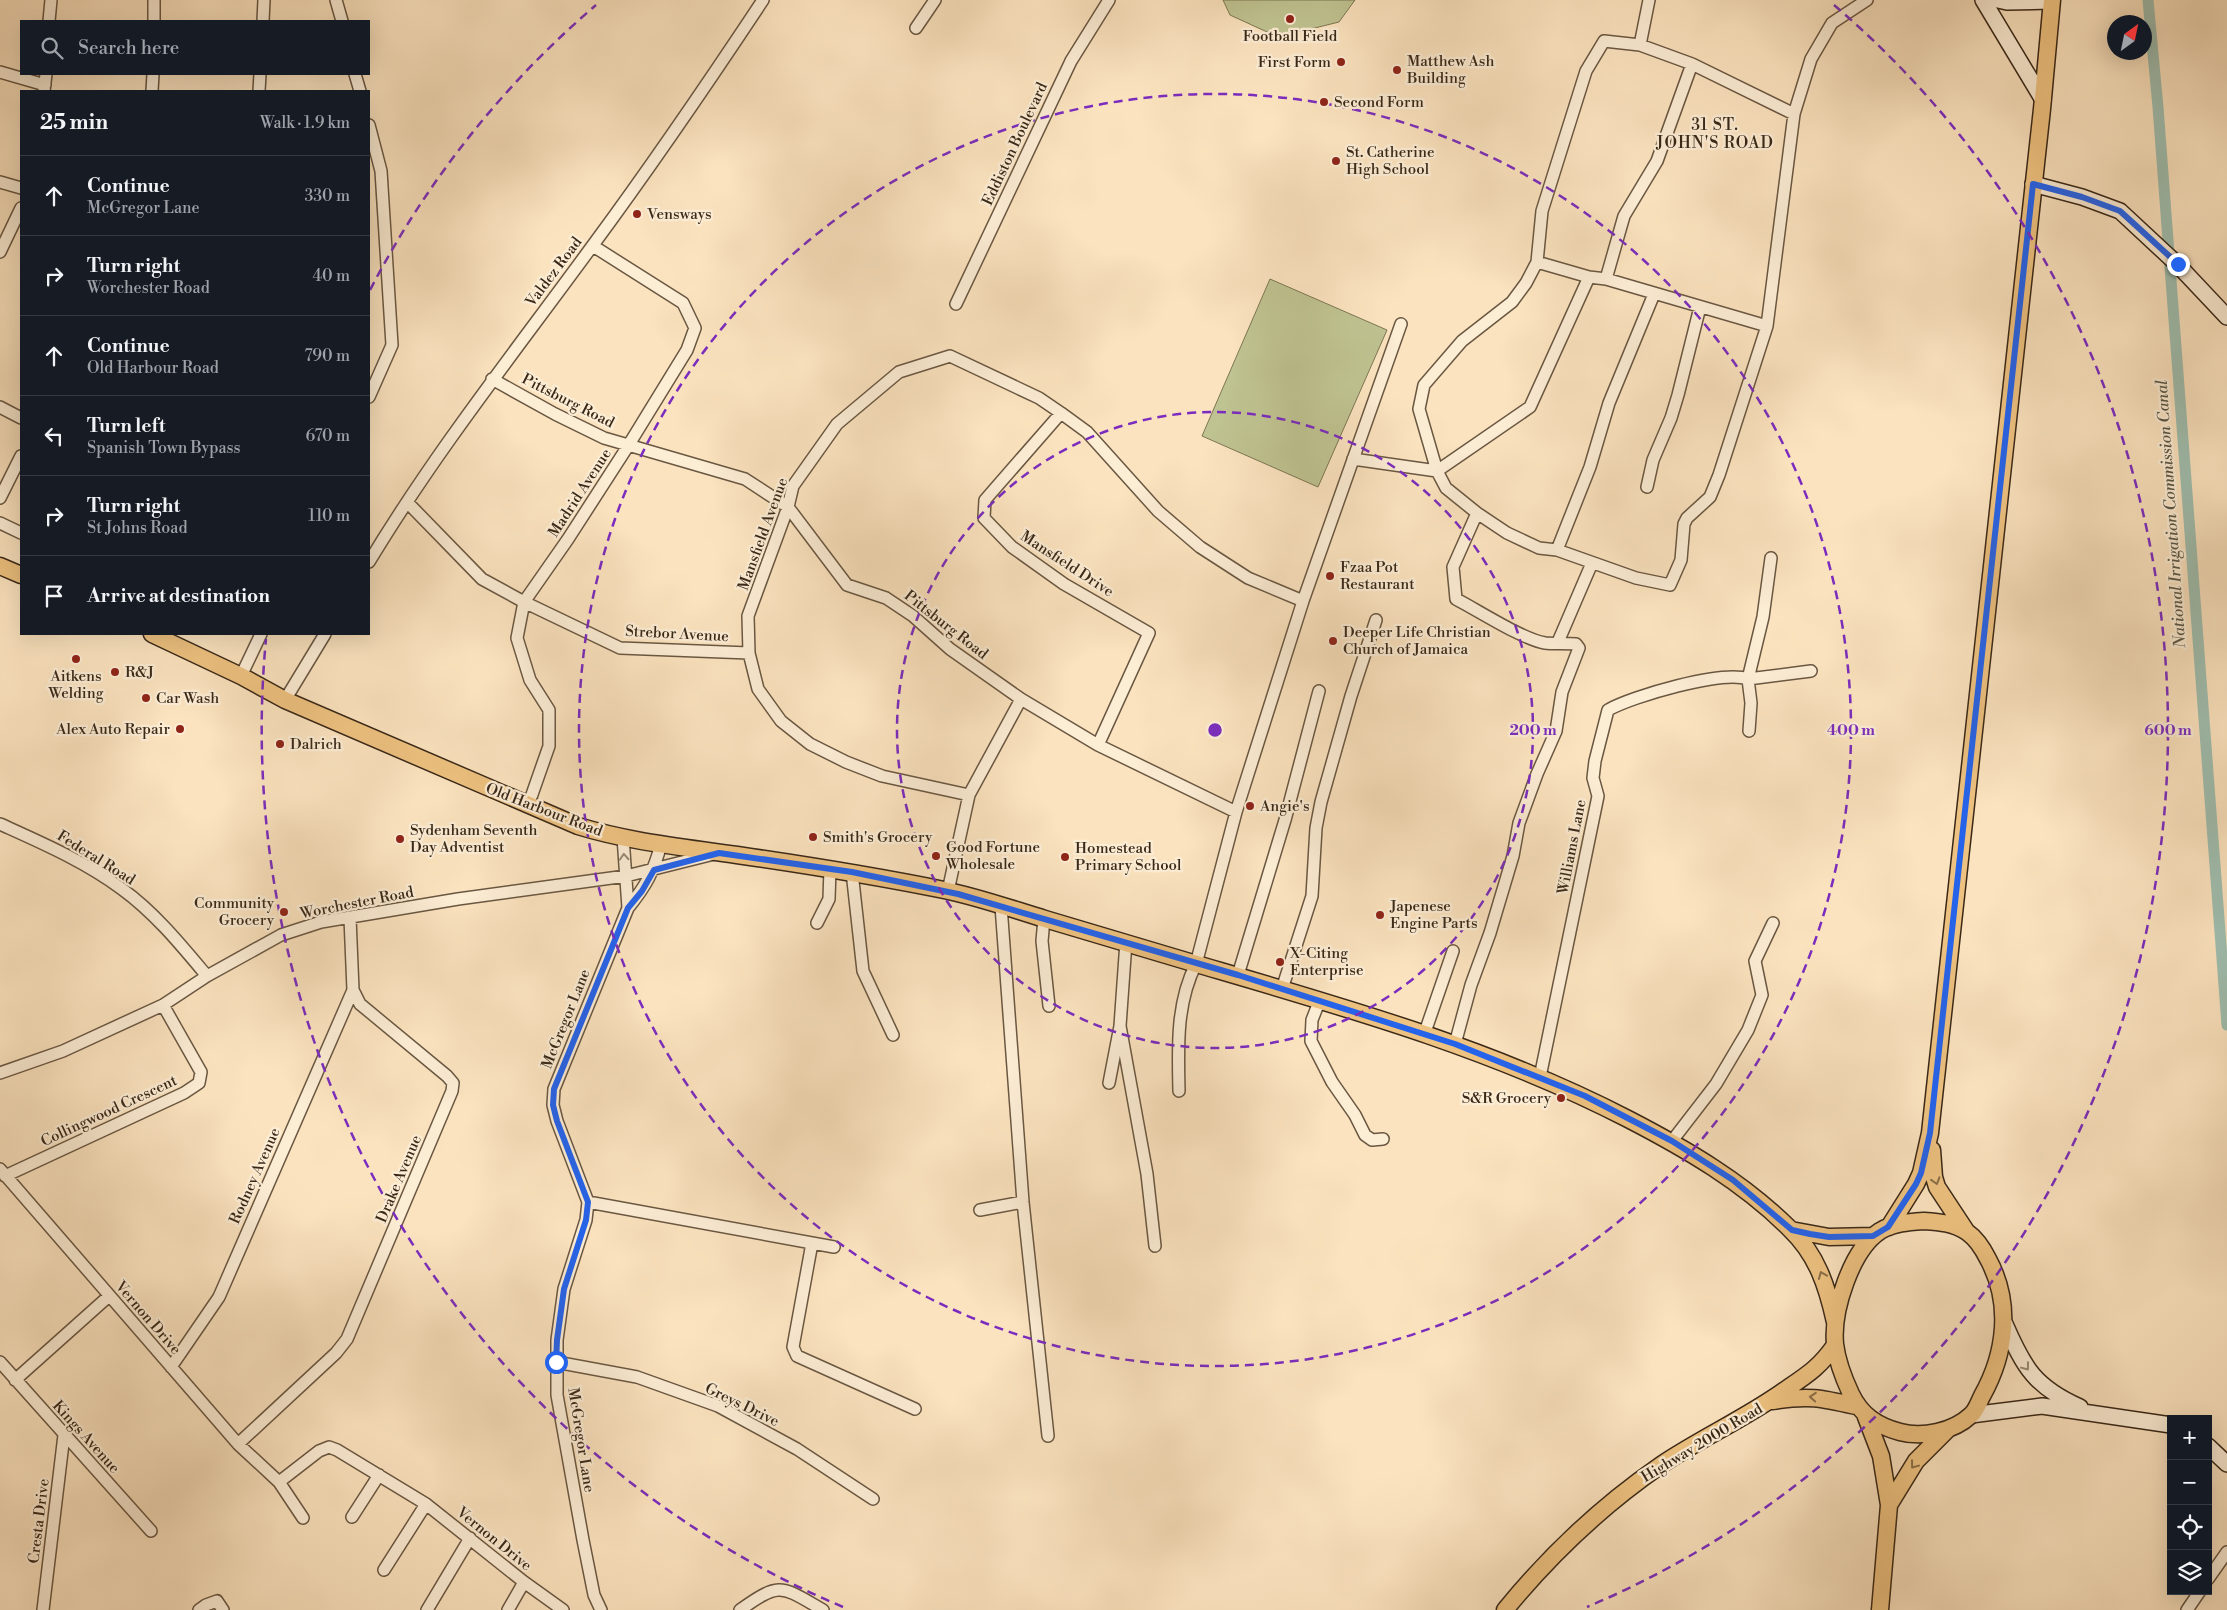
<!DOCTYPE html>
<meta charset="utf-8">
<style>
:root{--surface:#171b24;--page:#242831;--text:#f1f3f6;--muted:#9ea1a6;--line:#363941}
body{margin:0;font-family:"Libre Bodoni",serif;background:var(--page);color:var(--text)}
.controls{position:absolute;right:15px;bottom:15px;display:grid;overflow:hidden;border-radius:0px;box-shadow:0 5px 20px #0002}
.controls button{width:45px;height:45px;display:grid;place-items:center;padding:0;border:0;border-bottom:1px solid var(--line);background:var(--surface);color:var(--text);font:25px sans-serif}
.compass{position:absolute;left:2107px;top:15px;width:45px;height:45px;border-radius:50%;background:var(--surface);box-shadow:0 5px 20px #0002;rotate:33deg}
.stop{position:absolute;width:15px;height:15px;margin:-11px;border:4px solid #2563eb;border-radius:50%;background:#fff}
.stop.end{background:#2563eb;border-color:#fff;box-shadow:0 1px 5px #0008}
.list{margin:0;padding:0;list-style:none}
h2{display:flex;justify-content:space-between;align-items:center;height:65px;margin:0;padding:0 20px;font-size:21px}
h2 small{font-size:16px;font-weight:400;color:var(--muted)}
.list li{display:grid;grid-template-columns:32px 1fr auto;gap:15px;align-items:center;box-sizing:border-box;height:80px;padding:0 20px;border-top:1px solid var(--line)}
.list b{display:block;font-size:19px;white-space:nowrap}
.list p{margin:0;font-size:16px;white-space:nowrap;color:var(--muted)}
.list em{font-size:16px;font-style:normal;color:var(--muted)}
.icon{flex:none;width:28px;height:28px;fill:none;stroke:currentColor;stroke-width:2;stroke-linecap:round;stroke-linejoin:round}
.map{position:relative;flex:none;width:2227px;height:1610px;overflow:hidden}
.search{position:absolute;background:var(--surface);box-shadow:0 5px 20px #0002;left:20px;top:20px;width:350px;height:55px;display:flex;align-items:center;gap:12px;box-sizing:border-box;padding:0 18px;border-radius:0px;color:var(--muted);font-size:19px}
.panel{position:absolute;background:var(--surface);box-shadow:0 5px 20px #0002;left:20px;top:90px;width:350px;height:545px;border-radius:0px}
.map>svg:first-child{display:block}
.green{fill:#bfc391;stroke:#7c7654}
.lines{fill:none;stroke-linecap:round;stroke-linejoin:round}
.canal{stroke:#9fbeaf;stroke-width:11}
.street-casing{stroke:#6a5742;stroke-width:14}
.secondary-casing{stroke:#392818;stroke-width:18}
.primary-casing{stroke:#392818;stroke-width:19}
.street{stroke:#fcedd5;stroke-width:11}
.secondary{stroke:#fcedd5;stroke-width:15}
.primary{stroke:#eec280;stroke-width:16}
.oneway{stroke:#9a8a76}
.oneway2{stroke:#8a6d47}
.route{stroke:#2563eb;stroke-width:6}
.ring{fill:none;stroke:#7b2cbf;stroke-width:2.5;stroke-dasharray:9 6}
.poi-dot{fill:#8f2418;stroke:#fcedd5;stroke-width:2}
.labels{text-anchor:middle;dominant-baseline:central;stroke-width:4.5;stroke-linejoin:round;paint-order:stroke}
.poi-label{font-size:15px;fill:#392818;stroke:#fcedd5;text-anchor:start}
.street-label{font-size:15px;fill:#392818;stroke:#fcedd5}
.neighbourhood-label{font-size:16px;letter-spacing:1px;fill:#392818;stroke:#fcedd5}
.water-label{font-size:16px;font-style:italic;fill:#585545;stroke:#fcedd5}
.centre{fill:#7b2cbf;stroke:#fcedd5;stroke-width:2.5}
.ring-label{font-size:15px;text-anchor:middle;font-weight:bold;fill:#7b2cbf;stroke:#fcedd5;stroke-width:4.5;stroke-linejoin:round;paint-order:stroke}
</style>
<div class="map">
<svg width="2227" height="1610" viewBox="0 0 2227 1610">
<rect width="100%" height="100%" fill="#fbe3bf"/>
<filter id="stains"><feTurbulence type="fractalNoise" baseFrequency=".004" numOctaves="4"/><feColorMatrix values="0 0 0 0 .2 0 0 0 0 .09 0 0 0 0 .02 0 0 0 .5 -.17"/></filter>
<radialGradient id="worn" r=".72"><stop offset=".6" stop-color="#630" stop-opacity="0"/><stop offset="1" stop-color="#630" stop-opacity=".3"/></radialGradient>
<!-- green -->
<path class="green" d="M1223,0H1355L1339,22L1278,37L1230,15Z
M1270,279L1387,330L1318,487L1202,436Z"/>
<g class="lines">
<!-- canal -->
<path class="canal" d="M2148,0L2158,107L2227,1025"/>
<defs>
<path id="street" d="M336,0L342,21
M49,21L51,0
M154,21V0
M263,21L264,0
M916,28L935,0
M1640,45L1649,0
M0,72L45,85
M355,74L360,91
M44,91L46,74
M152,91L153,74
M259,91L260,74
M369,125L381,171L392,345L369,397
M0,182L21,188
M0,252L21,208
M1537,262L1589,277
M1606,279L1624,216L1657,161L1692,64
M956,304L1071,61L1109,0
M492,379L555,414L604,438L745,479L788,507L847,585L886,598L913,616L950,649L1021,699L1098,745L1236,812
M0,407L21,418
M1061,413L985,500L984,518L1012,547L1064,584L1149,633L1098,745
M1353,459L1437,471L1530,407L1589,277L1606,279L1767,326
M1647,487L1653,460L1671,418L1678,395L1700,307
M0,498L21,456
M407,502L482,579L524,602L620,648L749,653
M1477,513L1507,533L1539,548L1557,550L1636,578L1670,585L1681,560L1684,524L1687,518L1710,497L1719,475L1767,326L1794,114L1811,59L1832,23L1867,0
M0,523L21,533
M1557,550L1590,467L1609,403L1654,294
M369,562C436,451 517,349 593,245C652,165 708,83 763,0
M1558,642L1592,563
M241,676L261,634
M285,700L325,634
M1749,731L1751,703L1748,679L1811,671
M969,795L882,776L846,762L810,744L781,721L758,689L749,653L748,616L788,507L793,486L837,424L899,372L950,356L1039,398L1061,413L1087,432L1158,511L1200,547L1248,578L1303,601
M528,806L549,746V710L530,680L517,638L524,602L568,539L628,446L687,350L695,328L683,303L593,246
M0,824C42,843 84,861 122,889C155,913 181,945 207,976
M623,837L628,908
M852,872L863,971L893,1035
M948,891L969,795L1021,699
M1001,906L1023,1202L1048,1436
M1044,919L1042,941L1049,1006
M817,923L829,899L830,869
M1238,975L1285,820L1319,691
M1282,989L1312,896L1316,828L1321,802L1351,696L1376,620
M1319,1002L1312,1020L1311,1041L1332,1082L1355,1115L1365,1135L1372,1140L1383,1139
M1120,1026L1147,1174L1155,1246
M1424,1035L1453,951
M1455,1044L1471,985L1490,933L1513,856L1519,823L1537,774L1556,731L1562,692L1579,648L1576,644C1567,643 1552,644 1545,643C1522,639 1479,611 1456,599L1453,567L1477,513L1446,488L1437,471L1419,409L1424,385L1462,341L1512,302L1526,283L1537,262L1542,211L1586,71L1604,41L1640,45L1692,64L1794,114
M0,1073L63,1051L163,1005L207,976L281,935L321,922L458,899L626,876L714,854
M1540,1077L1598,796L1593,778L1595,761L1608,710C1633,696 1722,670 1748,679L1763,617L1771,558
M1109,1083L1120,1026L1126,942
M1179,1091C1178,1048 1176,1003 1196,964L1236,812L1303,601L1401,324
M1672,1141L1716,1084L1748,1030L1762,995L1755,961L1773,923
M0,1169L238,1444L279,1482L303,1518
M5,1176L184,1093L199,1083L201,1072L163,1005
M588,1202L834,1247
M980,1210L1023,1202
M812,1243L793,1347L797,1356L915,1409
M0,1362L151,1531
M556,1362L637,1377L718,1406L797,1449L873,1499
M171,1367L219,1297L353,990
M15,1380L109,1296
M238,1444L336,1353L347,1339L452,1091L453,1083L447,1076L360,1004L353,990L350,918
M279,1482L319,1451L329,1447L337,1450L426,1504L524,1582L563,1610
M352,1517L379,1475
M384,1570L426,1504
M2208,1579L2227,1552
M43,1610L64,1435
M199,1610L206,1605L217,1601L223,1610
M427,1610L470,1538
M508,1610L524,1582
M601,1610L594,1595L583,1540L557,1395V1340L564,1289L586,1220L588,1202L557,1121L553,1105L554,1089L628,908C646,886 654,871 661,844
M740,1610C781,1581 781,1586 823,1610
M2187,1610L2200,1591"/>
<path id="secondary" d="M1983,0L2043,100
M1998,0L2007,2L2051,1
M2033,184L2082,197L2120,211L2177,264L2227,317
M2005,1324C2024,1368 2035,1387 2080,1407
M1971,1415L2042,1406L2171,1425
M2208,1446L2227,1464"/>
<path id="primary" d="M0,566L21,575
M152,634L241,676L285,700L578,826C630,842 683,847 737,855C806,865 875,876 944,890C978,897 1012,909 1045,919C1094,934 1144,948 1193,963C1340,1006 1491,1048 1628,1119C1686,1149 1743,1182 1790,1229C1817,1255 1827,1286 1835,1322
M1932,1150L1934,1177L1937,1187L1966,1231
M1924,1221C1939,1222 1954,1223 1967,1232C1977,1239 1983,1249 1988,1259C2012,1303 2006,1353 1982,1396C1979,1402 1976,1411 1971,1415C1953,1432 1922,1438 1900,1432C1877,1426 1861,1415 1851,1394C1844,1379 1837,1361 1835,1344C1832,1311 1851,1250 1880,1231C1893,1223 1909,1222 1924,1221Z
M1889,1227L1916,1184L1921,1173L1930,1133L2042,109L2052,0
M1791,1230L1829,1237L1873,1236
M1773,1401C1809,1395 1821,1398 1856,1406
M1866,1417L1881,1456L1889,1505L1880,1610
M1889,1505L1916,1461L1947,1430
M1505,1610C1550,1555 1603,1505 1661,1465C1701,1438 1746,1418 1785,1390C1807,1375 1820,1367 1835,1345"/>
</defs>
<!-- street casing -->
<use href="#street" class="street-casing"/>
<!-- secondary casing -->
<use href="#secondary" class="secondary-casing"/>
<!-- primary casing -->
<use href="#primary" class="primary-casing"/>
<!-- street -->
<use href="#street" class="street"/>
<!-- secondary -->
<use href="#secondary" class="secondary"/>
<!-- primary -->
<use href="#primary" class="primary"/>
</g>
<!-- one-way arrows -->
<defs><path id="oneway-chevron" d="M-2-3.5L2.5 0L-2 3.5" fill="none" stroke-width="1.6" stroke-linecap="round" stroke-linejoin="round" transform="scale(1.25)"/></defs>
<g class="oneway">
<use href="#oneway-chevron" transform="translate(624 857) rotate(-93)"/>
<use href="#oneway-chevron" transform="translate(2026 1367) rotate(53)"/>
</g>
<g class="oneway2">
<use href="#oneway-chevron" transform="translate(1936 1181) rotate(73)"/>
<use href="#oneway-chevron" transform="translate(1822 1275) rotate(-112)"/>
<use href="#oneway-chevron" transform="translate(1813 1397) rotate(-176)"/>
<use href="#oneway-chevron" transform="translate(1914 1465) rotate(127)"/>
</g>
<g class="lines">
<!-- route -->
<path class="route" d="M556,1362L557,1340L564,1289L586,1220L588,1202L557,1121L553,1105L554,1089L628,908L642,891L654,870L719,853L852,872L958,894L1238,975L1455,1044L1585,1096L1672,1141L1733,1180L1792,1230L1810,1234L1829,1237L1873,1236L1888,1227L1916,1184L1921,1173L1930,1133L2033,184L2082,197L2120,211L2178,264"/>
</g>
<!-- distance rings -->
<g class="ring">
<circle cx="1215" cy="730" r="318"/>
<circle cx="1215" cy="730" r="636"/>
<path d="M843 1607A953 953 0 0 1 266 639M370 290A953 953 0 0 1 596 5M1834 5A953 953 0 0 1 1587 1607"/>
</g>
<!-- markers -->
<g class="poi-dot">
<circle cx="1290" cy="19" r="5"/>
<circle cx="1341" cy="62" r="5"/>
<circle cx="1397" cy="70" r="5"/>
<circle cx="1324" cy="102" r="5"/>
<circle cx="1336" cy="161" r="5"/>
<circle cx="637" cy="214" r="5"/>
<circle cx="1330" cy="576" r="5"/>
<circle cx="1333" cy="641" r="5"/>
<circle cx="76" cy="659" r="5"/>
<circle cx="115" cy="672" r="5"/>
<circle cx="146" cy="698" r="5"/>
<circle cx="180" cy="729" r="5"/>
<circle cx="280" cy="744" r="5"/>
<circle cx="1250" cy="806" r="5"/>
<circle cx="813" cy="837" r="5"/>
<circle cx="400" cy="839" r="5"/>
<circle cx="936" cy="856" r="5"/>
<circle cx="1065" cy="857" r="5"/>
<circle cx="284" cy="912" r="5"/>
<circle cx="1380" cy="915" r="5"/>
<circle cx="1280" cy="962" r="5"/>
<circle cx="1561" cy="1098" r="5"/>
</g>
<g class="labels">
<!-- poi labels -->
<g class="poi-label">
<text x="1290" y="36" text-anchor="middle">Football Field</text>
<text x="1407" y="61">Matthew Ash<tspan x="1407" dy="17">Building</tspan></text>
<text x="1331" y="62" text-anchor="end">First Form</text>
<text x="1334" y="102">Second Form</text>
<text x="1346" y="152">St. Catherine<tspan x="1346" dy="17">High School</tspan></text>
<text x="647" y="214">Vensways</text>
<text x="1340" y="567">Fzaa Pot<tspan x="1340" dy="17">Restaurant</tspan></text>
<text x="1343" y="632">Deeper Life Christian<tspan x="1343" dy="17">Church of Jamaica</tspan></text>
<text x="125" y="672">R&amp;J</text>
<text x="76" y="676" text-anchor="middle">Aitkens<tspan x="76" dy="17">Welding</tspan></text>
<text x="156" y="698">Car Wash</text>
<text x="170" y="729" text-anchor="end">Alex Auto Repair</text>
<text x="290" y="744">Dalrich</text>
<text x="1260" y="806">Angie's</text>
<text x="410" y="830">Sydenham Seventh<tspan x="410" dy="17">Day Adventist</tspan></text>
<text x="823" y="837">Smith's Grocery</text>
<text x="946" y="847">Good Fortune<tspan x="946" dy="17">Wholesale</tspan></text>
<text x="1075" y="848">Homestead<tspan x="1075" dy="17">Primary School</tspan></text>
<text x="274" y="903" text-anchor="end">Community<tspan x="274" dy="17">Grocery</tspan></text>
<text x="1390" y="906">Japenese<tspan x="1390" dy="17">Engine Parts</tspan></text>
<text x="1290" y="953">X-Citing<tspan x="1290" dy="17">Enterprise</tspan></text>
<text x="1551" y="1098" text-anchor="end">S&amp;R Grocery</text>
</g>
<!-- street labels -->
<g class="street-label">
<text transform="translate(1015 144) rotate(-65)">Eddiston Boulevard</text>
<text transform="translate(554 272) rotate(-53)">Valdez Road</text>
<text transform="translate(568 401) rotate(27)">Pittsburg Road</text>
<text transform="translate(580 493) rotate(-57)">Madrid Avenue</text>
<text transform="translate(763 534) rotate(-70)">Mansfield Avenue</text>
<text transform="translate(1067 564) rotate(33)">Mansfield Drive</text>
<text transform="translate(946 625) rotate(38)">Pittsburg Road</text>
<text transform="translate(677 634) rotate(3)">Strebor Avenue</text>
<text transform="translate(544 810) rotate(21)">Old Harbour Road</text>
<text transform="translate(1572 847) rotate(-79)">Williams Lane</text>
<text transform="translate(96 858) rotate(32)">Federal Road</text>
<text transform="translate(357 903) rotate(-11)">Worchester Road</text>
<text transform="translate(566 1019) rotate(-68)">McGregor Lane</text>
<text transform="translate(109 1111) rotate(-25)">Collingwood Crescent</text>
<text transform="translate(255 1176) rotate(-66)">Rodney Avenue</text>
<text transform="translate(399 1179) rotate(-67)">Drake Avenue</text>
<text transform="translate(148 1318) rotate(49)">Vernon Drive</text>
<text transform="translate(742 1405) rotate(26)">Greys Drive</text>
<text transform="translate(86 1437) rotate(48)">Kings Avenue</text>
<text transform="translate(581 1440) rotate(81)">McGregor Lane</text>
<text transform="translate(1702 1443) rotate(-31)">Highway 2000 Road</text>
<text transform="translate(39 1521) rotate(-83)">Cresta Drive</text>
<text transform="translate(494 1539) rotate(39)">Vernon Drive</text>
</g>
<!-- neighbourhood labels -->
<g class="neighbourhood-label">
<text x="1715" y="125">31 ST.<tspan x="1715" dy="18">JOHN'S ROAD</tspan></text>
</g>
<!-- water labels -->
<g class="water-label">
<text transform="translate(2171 514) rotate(-94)">National Irrigation Commission Canal</text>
</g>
</g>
<circle cx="1215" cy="730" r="8" class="centre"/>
<g class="ring-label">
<text x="1533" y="735">200 m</text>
<text x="1851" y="735">400 m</text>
<text x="2168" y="735">600 m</text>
</g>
<rect width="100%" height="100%" filter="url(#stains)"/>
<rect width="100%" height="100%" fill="url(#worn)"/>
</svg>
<div class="controls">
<button>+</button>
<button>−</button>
<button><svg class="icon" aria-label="locate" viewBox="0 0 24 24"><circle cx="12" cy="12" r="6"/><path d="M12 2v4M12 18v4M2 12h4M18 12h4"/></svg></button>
<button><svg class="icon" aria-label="layers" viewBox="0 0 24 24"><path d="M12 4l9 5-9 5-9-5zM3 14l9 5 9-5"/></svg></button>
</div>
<svg class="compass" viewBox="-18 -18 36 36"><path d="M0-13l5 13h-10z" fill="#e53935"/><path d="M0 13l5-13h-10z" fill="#9ea1a6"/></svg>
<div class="stop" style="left:556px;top:1362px"></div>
<div class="stop end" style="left:2178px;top:264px"></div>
<div class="search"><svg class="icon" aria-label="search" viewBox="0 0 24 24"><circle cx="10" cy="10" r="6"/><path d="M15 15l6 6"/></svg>Search here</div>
<section class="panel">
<h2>25 min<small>Walk · 1.9 km</small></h2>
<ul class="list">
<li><svg class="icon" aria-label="ahead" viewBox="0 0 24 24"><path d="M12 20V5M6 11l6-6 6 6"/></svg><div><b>Continue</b><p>McGregor Lane</p></div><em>330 m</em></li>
<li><svg class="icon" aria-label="right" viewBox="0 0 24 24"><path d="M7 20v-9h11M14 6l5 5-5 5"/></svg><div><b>Turn right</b><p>Worchester Road</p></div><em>40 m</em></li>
<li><svg class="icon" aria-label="ahead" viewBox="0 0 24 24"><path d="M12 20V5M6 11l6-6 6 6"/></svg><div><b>Continue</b><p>Old Harbour Road</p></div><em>790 m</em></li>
<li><svg class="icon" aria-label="left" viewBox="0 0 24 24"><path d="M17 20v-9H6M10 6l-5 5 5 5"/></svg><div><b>Turn left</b><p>Spanish Town Bypass</p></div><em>670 m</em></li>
<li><svg class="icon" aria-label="right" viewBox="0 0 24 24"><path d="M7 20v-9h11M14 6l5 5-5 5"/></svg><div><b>Turn right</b><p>St Johns Road</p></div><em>110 m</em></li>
<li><svg class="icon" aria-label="arrive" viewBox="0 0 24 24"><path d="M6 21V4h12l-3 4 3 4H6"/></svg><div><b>Arrive at destination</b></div></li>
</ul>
</section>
</div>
